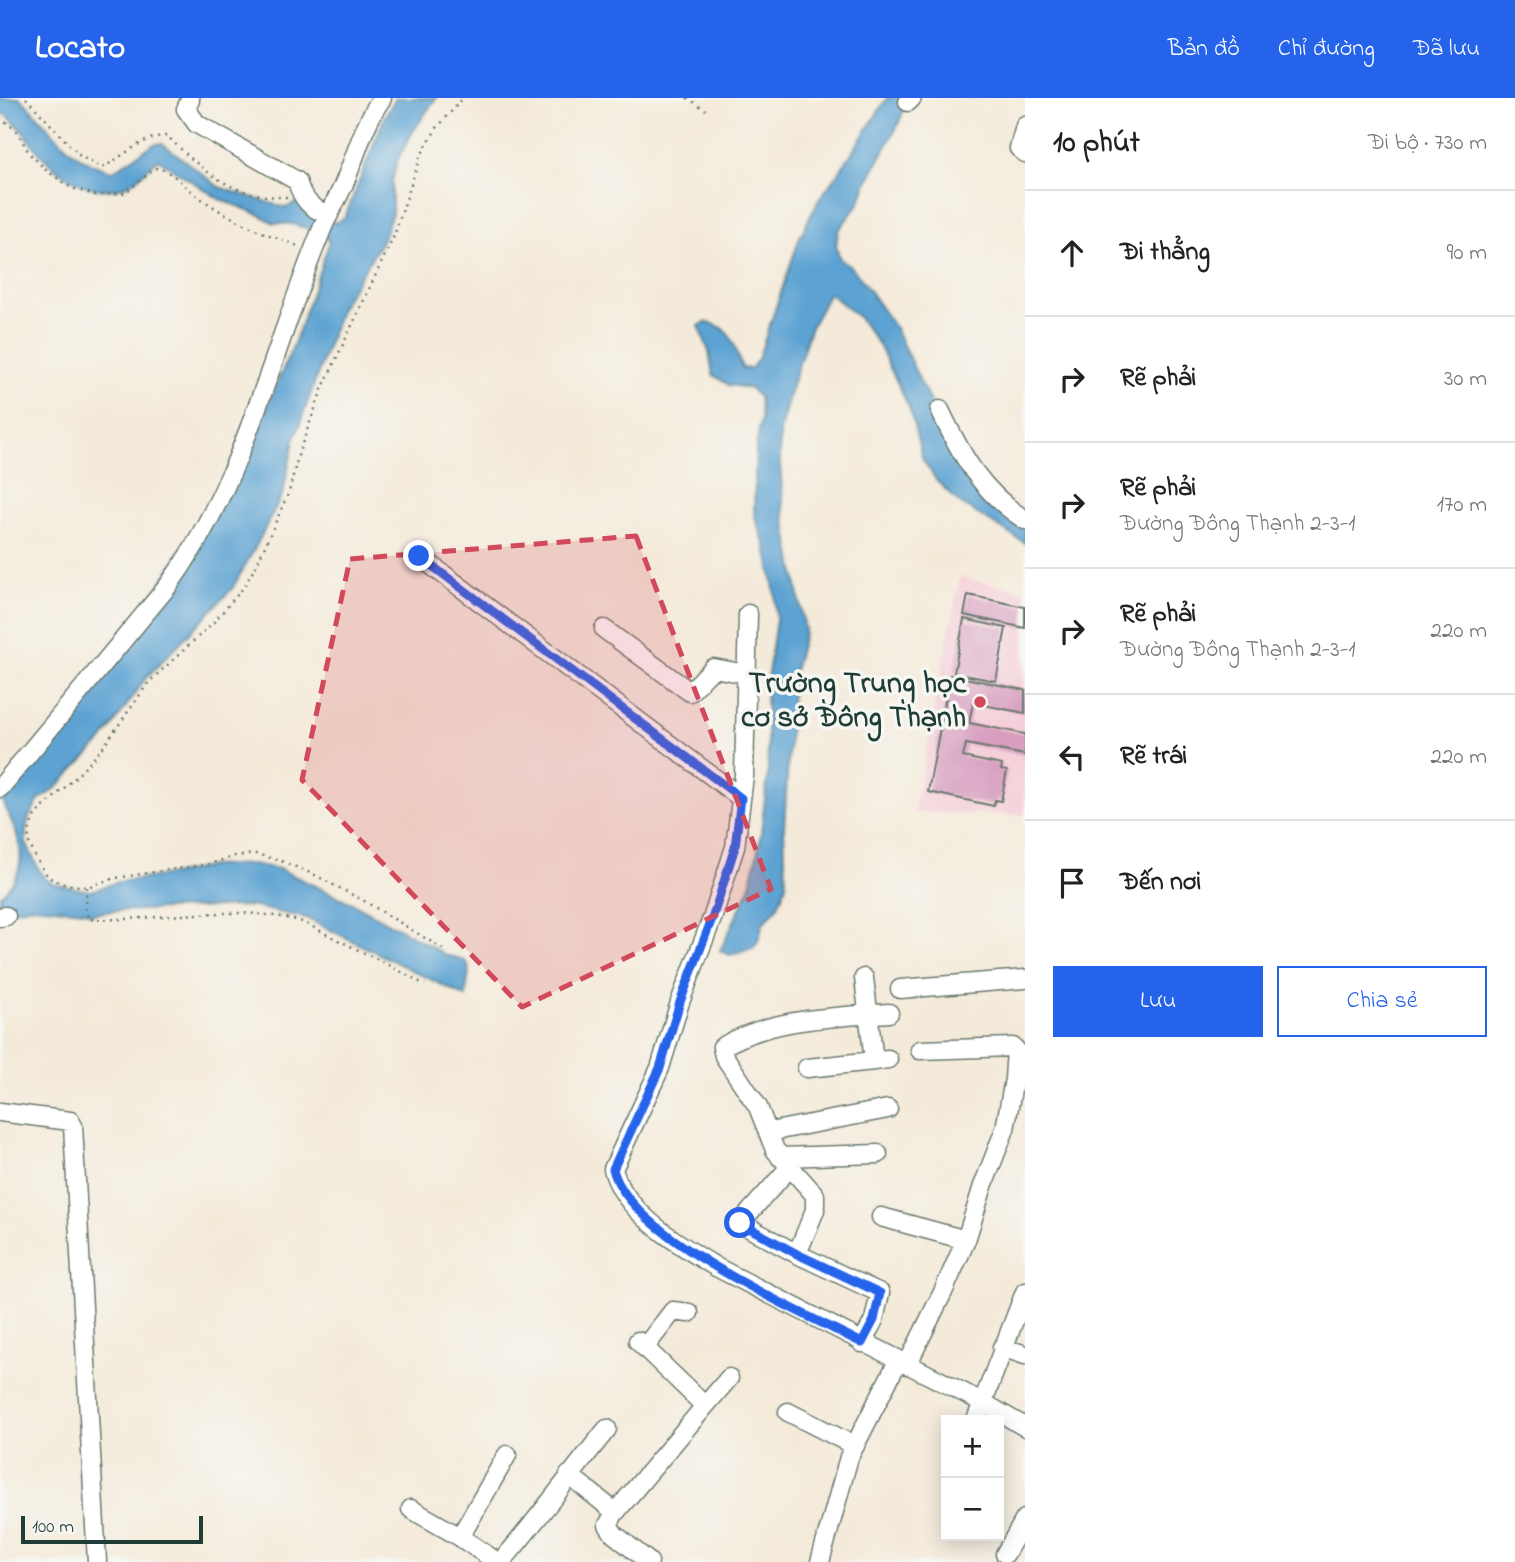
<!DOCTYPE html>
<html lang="vi">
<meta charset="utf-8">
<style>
:root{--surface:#fff;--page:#f6f6f6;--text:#222;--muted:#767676;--line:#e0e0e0;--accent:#2563eb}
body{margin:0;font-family:"Indie Flower",sans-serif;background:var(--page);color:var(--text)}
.controls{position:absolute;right:21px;bottom:21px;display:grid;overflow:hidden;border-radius:0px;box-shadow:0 4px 18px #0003}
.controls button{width:63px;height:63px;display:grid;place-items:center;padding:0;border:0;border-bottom:2px solid var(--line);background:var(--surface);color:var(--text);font:35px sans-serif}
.scale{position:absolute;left:21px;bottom:18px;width:182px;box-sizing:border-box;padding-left:7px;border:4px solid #1f3d34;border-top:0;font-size:19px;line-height:24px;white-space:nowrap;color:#1f3d34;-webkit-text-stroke:5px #f6f6f2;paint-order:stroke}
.stop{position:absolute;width:21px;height:21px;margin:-16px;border:5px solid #2563eb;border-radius:50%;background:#fff}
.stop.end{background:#2563eb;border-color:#fff;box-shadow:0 2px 7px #0008}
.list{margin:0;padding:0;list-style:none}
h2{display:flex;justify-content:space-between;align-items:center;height:91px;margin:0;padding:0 28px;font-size:30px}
h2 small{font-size:23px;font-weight:400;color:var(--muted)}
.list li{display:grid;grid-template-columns:46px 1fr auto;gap:21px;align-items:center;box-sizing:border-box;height:126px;padding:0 28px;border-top:2px solid var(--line)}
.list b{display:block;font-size:26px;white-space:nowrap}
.list p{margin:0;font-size:23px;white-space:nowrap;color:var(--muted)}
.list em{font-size:23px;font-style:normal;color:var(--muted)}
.actions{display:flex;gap:14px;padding:21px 28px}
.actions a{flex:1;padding:16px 0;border:2px solid var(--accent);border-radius:0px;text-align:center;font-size:24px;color:var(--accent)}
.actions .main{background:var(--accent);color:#fff}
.icon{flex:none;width:38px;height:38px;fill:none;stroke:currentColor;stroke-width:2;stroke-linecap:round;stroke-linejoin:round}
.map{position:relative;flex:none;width:1025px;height:1464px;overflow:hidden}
header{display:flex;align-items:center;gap:42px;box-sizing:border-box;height:98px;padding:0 35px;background:var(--accent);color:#fff}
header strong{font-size:33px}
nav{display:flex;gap:38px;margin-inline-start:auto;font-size:24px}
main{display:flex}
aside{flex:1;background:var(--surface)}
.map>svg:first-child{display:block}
.built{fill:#f5cfd9}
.water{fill:#5ca2d2;stroke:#3e7083;stroke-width:2}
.building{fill:#d89ec0}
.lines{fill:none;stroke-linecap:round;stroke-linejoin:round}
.minor-casing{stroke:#6a7a6e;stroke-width:21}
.path{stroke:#6a7a6e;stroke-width:2.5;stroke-dasharray:2 5;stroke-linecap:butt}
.minor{stroke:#fff;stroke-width:18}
.route{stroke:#2563eb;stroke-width:9}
.marked{fill:#d1495b;fill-opacity:0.2;stroke:#d1495b;stroke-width:5;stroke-dasharray:14 9;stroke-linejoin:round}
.poi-dot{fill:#d1495b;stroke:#f6f6f2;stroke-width:2.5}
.labels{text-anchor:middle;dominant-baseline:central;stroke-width:7;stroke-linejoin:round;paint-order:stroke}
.poi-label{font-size:30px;font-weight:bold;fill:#1f3d34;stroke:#f6f6f2;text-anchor:end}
</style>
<header>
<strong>Locato</strong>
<nav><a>Bản đồ</a><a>Chỉ đường</a><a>Đã lưu</a></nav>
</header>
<main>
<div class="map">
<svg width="1025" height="1464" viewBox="0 0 1025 1464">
<rect width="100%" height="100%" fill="#f6f6f2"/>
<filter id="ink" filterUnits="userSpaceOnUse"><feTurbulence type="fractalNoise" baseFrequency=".0143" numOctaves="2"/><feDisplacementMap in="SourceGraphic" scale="14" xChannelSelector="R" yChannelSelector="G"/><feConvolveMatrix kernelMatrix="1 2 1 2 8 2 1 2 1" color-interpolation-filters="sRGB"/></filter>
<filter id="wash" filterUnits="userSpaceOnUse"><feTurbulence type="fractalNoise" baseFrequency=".00686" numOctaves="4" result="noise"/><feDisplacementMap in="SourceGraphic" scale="28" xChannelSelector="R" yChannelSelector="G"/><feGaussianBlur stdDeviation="1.57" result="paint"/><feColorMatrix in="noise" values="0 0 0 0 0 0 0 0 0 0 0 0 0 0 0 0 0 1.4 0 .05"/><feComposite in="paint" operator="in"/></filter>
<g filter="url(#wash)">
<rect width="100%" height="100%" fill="#f4ead9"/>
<!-- built -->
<path class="built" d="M960,479L1025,494V717L914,714Z"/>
<!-- water -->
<path class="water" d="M0,0H20C51,28 68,64 113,73L154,46L162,45L219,89L286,110L299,103L310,112L336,125L345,119L386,16L396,0H436L412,35L398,61L392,83V115L382,143L342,207L294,343L283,395L255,450L232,491L146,580L102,643L56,690L39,702L29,719L26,731V745L37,768L44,780L54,786L91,793L118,784L176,776L211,768L253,766L279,771L358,808L448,858C480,862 466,874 466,899L306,820L250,808L113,813L91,816L85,813L34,808L0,814V798C38,764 15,735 0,696L88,597L251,345L294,246L329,145L328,141L310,131L292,126L274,125L258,116L219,101L158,61C149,70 140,80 129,86C99,103 61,79 41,57C27,41 18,24 0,13Z
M887,0H908L898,27L866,86L860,104L838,133L836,148L840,161L850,168L859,178L894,228L952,351L1025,428V445L958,404L937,383L923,362L909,309L879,247L859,220L829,195L810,231L789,297L780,333V367L784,415L805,532L793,577L784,730L786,788L777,810L763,825L758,843L753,850L730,857L720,853L750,789L760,743L768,675L766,588L776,522L775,496L767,453L754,416L756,349L761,320L759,299L749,290L729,287L713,277L709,254L699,228L706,224C733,229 734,248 742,270L751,271L758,261L800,139L818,103L846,64Z"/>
<g id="blocks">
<!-- building -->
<path class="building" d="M968,497L1025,509V530L964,517Z
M964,521L1006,530L996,583L954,575Z
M950,577L1025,592V615L973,605L969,625L1025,636V657L966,646L963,659L1002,667L1001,672L1007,673L1001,703L995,702L994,708L928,694Z"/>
</g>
</g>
<g filter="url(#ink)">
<use href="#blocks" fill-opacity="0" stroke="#6a7a6e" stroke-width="2"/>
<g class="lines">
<defs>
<path id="minor" d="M190,2L186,11L197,26L297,83C302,101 311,111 329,117
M908,4L912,0
M1025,28L1019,50L1025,55
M940,312C962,359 981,393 1025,422
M419,458L741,700
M748,516L744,678L735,749L713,818L680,904L660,970L613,1071C624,1115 680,1147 716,1169L982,1304L1025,1329
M604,531L690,594L713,570L747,576
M0,690L168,488C245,382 271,255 320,136C326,119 336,104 343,88C356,58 363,27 382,0
M0,819L6,818
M864,880L874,963L888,961
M900,891L1025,881
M807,970L874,963
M0,1014L70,1023L73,1028L97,1464
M769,1034L888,1011
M780,1059L878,1056
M790,1069L740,1125L797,1156L880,1195L874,1222L862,1245
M881,1119L966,1142
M797,1156L815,1112V1097L775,1052L758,1009L724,958L722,949C770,920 834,919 889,915
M645,1249L673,1213L689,1215
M1002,1249L1025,1257
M907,1267L943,1194L966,1142L983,1088L1005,1031L1014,981L1016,952L1013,949L920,952
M705,1308L729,1280
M788,1314L855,1348
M976,1322L1025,1194
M569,1377L610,1410L614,1416L705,1308L638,1243
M411,1411L460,1439L497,1464
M614,1416L608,1427L614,1436L649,1464
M460,1439L507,1357
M1005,1456L1025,1421
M501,1464C538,1422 571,1375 607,1331
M820,1464L849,1359L898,1263"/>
</defs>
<!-- minor casing -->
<use href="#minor" class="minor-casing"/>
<!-- path -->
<path class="path" d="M26,0L80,58L102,70C123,59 144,37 167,38C205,74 231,100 288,99
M687,0L706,12
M0,19L17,33L29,55L47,73L72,90L95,97L125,95L155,70C169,71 179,83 190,92C223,119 262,135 301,149
M87,789L85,813L89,821C157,824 224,806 291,821C304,823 318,832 330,838C362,854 394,869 425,887
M443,851L366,804L313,776L281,763L256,756L235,758L210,766L115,780L87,789L63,786L48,779L37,762L28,743L30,729L35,717L76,679L101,652L149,584L213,525L244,489L257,466L289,394L299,354L323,289L394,138L420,59L436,31L463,0"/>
<!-- minor -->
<use href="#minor" class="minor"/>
</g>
</g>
<g class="lines" filter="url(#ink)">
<!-- route -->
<path class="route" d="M419,458L741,700L735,749L713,818L680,904L660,970L613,1071C630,1140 800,1213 862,1245L874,1222L880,1195L797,1156L740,1125"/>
</g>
<!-- marked area -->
<path class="marked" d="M636,438L771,791L522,909L302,682L350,461Z"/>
<!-- markers -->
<circle class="poi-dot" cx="980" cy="604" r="7"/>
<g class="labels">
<!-- poi labels -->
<g class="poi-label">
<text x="966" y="587">Trường Trung học<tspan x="966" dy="34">cơ sở Đông Thạnh</tspan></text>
</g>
</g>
</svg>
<div class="controls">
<button>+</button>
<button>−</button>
</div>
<div class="scale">100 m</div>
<div class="stop" style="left:740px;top:1125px"></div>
<div class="stop end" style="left:419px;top:458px"></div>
</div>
<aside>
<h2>10 phút<small>Đi bộ · 730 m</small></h2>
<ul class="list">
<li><svg class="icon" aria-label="ahead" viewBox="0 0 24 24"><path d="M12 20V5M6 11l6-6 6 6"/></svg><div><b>Đi thẳng</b></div><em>90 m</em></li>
<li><svg class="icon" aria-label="right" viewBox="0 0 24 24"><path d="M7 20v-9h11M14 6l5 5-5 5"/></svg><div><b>Rẽ phải</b></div><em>30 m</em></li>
<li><svg class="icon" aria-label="right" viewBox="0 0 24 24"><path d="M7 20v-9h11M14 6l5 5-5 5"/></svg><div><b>Rẽ phải</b><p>Đường Đông Thạnh 2-3-1</p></div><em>170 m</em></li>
<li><svg class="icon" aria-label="right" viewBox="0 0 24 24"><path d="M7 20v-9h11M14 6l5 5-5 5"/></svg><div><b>Rẽ phải</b><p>Đường Đông Thạnh 2-3-1</p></div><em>220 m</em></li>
<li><svg class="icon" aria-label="left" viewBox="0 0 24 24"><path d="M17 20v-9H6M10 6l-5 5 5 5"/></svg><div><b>Rẽ trái</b></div><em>220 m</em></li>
<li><svg class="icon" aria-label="arrive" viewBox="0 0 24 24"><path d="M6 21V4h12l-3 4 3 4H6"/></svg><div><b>Đến nơi</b></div></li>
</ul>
<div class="actions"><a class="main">Lưu</a><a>Chia sẻ</a></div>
</aside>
</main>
